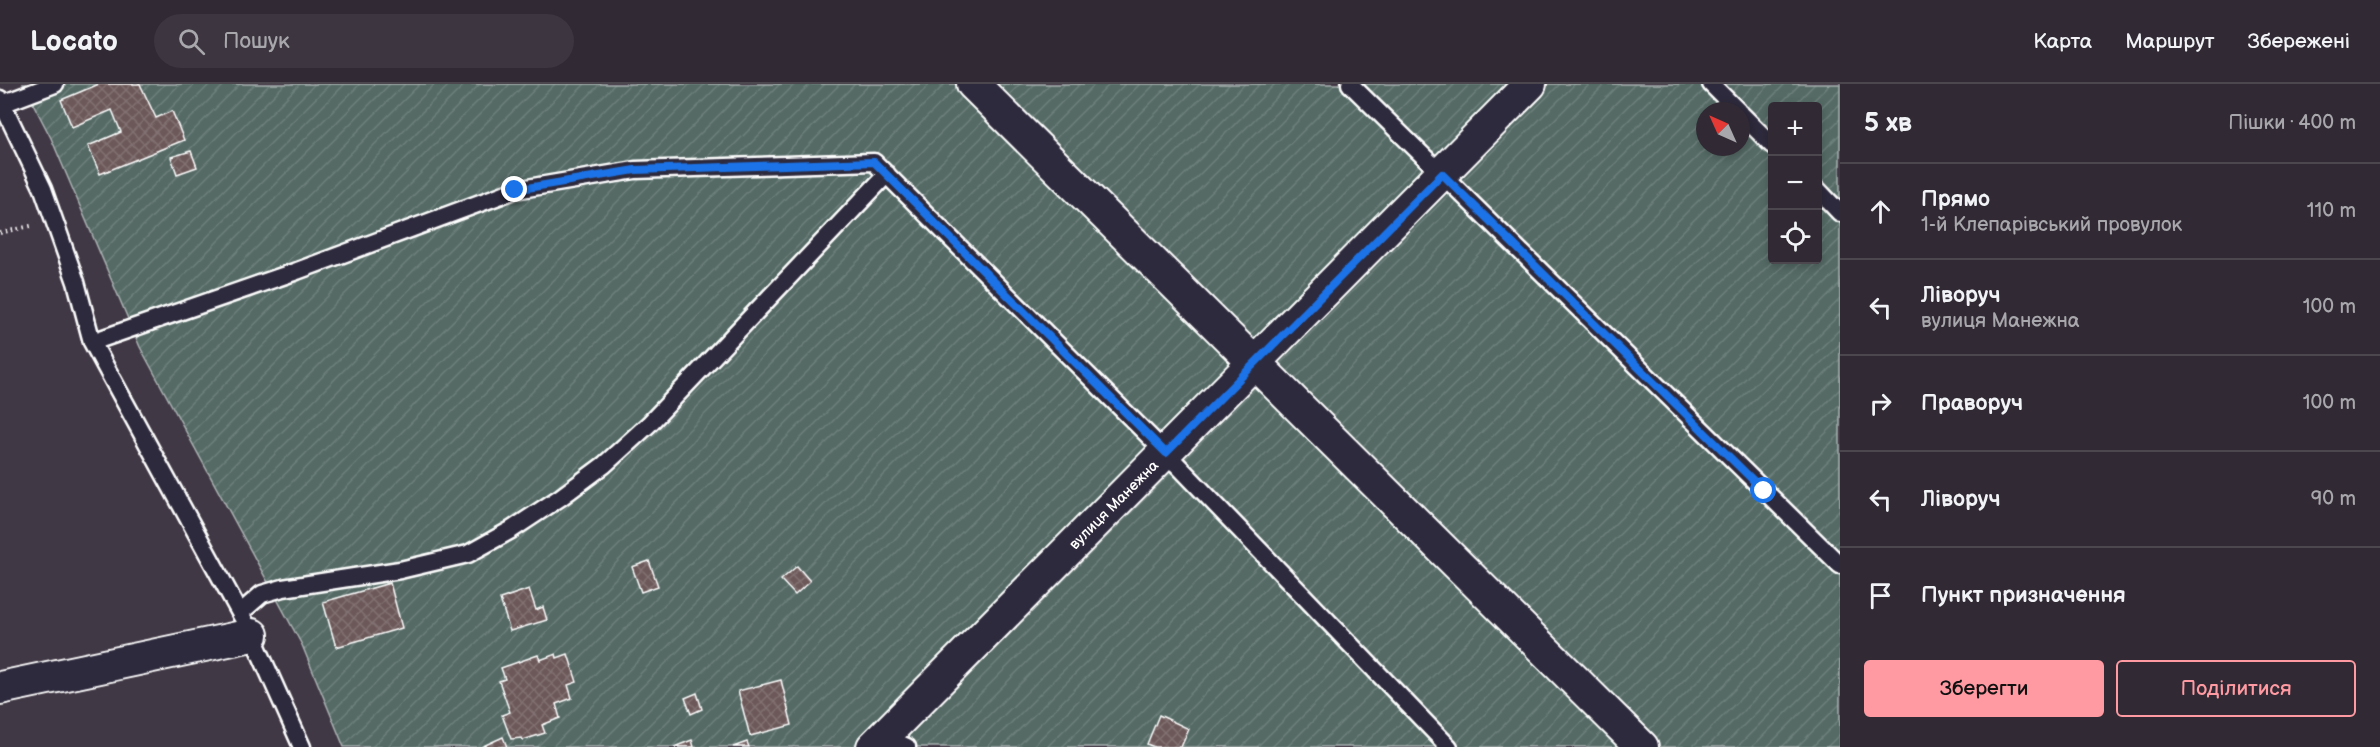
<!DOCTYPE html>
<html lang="uk">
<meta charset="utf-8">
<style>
:root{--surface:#312a34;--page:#3d3640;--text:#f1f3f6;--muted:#a8a7ac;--line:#4c464f;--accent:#ff9aa2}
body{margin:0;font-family:"Balsamiq Sans",sans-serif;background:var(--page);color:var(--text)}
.controls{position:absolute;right:18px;top:18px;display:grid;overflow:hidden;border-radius:6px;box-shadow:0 3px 9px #0003}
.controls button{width:54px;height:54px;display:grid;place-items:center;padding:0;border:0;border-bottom:2px solid var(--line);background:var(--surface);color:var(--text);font:30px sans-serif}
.compass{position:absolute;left:1696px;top:18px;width:54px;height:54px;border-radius:50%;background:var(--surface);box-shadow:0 3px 9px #0003;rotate:315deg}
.stop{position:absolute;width:18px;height:18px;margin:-14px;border:4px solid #1a73e8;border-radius:50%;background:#fff}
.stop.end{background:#1a73e8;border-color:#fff;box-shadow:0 2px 6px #0008}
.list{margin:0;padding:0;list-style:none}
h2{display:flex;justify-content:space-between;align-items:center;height:78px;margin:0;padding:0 24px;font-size:26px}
h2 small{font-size:20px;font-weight:400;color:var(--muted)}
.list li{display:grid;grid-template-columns:39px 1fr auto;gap:18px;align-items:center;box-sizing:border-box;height:96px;padding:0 24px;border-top:2px solid var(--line)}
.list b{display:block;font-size:22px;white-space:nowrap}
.list p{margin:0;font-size:20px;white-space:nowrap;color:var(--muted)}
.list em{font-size:20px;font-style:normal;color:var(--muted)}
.actions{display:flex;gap:12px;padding:18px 24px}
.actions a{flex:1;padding:14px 0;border:2px solid var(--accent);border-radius:6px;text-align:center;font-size:21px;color:var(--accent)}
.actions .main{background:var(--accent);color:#111}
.icon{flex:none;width:33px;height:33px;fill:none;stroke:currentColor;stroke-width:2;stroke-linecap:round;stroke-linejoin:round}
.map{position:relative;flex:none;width:1840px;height:663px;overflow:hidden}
header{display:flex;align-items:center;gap:36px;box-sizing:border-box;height:84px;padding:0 30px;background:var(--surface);border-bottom:2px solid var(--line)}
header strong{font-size:28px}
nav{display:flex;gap:33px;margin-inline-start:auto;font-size:21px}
.search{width:420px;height:54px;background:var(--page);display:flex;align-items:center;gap:15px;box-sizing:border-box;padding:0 21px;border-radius:33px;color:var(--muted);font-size:22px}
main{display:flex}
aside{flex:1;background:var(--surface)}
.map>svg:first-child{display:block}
.garden{fill:url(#garden-furrows);stroke:#aab4b2;stroke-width:1.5;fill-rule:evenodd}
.building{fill:url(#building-cross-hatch);stroke:#fff;stroke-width:1.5}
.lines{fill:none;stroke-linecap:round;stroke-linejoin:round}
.service-casing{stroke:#fff;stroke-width:21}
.minor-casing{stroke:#fff;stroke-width:36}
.path{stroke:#fff;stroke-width:4;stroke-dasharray:1.5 4.5;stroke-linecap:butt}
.service{stroke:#2f2a3d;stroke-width:16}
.minor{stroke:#2f2a3d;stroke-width:32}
.route{stroke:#1a73e8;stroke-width:8}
.labels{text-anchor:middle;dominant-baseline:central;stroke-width:4.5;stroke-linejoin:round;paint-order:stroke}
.street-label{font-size:15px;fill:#fff;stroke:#2f2a3d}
</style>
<header>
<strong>Locato</strong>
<div class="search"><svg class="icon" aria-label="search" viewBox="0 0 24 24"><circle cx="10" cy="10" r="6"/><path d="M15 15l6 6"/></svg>Пошук</div>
<nav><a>Карта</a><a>Маршрут</a><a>Збережені</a></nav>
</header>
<main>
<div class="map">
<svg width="1840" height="663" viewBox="0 0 1840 663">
<defs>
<pattern id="garden-furrows" width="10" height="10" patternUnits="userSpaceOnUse" patternTransform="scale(1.5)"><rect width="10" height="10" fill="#546a65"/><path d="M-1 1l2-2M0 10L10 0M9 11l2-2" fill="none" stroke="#6e807c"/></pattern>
<pattern id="building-cross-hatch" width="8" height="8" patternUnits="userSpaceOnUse" patternTransform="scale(1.5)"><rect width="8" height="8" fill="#6c5859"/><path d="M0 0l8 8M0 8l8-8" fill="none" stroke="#827172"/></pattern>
</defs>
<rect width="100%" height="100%" fill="#413845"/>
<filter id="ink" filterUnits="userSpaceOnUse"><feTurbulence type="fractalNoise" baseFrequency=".0167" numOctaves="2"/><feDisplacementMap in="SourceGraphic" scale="12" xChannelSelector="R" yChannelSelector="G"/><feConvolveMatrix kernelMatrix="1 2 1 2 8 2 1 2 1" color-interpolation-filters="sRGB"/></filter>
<g filter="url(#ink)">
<!-- garden -->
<path class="garden" d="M23,0H1840V663H344L302,561L140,263L51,54ZM1772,22H1818V176H1772ZM1705,27H1741V63H1705Z"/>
<!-- building -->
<path class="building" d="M99,0H140L156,34L172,27L184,56L100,90L88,62L121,48L112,26L72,43L61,16Z
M191,67L197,83L177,90L171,73Z
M649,477L658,502L641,508L632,483Z
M797,482L810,497L795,511L781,496Z
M390,499L402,544L336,563L323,518Z
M529,505L536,526L543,523L547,536L510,547L500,515Z
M556,570L557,574L568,570L577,598L568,601L572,614L556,620L560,634L542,641L545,649L523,656L522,654L511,655L502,631L510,628L499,597L505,595L501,584L538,571L540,576Z
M781,596L792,641L750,652L738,607Z
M697,609L702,625L691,630L685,614Z
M1159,631L1189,645L1181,663H1154L1147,660Z
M503,653L507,663H481Z
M692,656L694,663H674Z
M747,658L749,663H733Z"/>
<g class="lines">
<defs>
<path id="service" d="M1350,0L1840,481
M1711,0L1738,27
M0,15L43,105L76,198L92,258L252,551L302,663
M2,20L55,0
M1741,30L1772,61
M1818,106L1840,129
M92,258L297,187L515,106L635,86L874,78L1166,369L1449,663
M240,529L262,510L283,504L400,486L468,470L511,446L561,413L604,381L649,340L887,90
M885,653L907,663"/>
<path id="minor" d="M973,0L1642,663
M0,604L252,551
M873,663L1530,0"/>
</defs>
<!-- service casing -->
<use href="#service" class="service-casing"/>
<!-- minor casing -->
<use href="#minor" class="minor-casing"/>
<!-- path -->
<path class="path" d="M0,149L35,141"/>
<!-- service -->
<use href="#service" class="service"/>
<!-- minor -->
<use href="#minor" class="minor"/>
</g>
</g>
<g class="lines" filter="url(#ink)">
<!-- route -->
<path class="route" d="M515,106L635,86L874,78L1166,369L1442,90L1764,407"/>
</g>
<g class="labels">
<!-- street labels -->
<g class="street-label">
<text transform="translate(1114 421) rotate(-45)">вулиця Манежна</text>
</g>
</g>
</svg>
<div class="controls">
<button>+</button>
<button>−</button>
<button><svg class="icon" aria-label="locate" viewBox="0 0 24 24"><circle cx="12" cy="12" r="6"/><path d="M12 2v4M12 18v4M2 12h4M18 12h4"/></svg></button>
</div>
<svg class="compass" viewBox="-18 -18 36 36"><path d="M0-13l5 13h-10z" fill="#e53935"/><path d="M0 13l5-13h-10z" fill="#a8a7ac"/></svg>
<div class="stop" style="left:1764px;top:407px"></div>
<div class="stop end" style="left:515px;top:106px"></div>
</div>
<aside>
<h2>5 хв<small>Пішки · 400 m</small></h2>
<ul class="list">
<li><svg class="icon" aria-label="ahead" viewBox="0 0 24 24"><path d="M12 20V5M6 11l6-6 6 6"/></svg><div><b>Прямо</b><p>1-й Клепарівський провулок</p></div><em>110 m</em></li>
<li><svg class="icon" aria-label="left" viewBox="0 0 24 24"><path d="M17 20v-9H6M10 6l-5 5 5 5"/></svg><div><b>Ліворуч</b><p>вулиця Манежна</p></div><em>100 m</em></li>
<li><svg class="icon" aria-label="right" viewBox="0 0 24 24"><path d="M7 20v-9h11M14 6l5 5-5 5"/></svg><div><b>Праворуч</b></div><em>100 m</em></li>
<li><svg class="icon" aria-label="left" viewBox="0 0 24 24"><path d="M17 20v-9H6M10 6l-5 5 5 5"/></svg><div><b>Ліворуч</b></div><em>90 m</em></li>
<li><svg class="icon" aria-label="arrive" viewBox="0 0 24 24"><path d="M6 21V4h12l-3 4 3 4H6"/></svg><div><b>Пункт призначення</b></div></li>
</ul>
<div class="actions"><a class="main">Зберегти</a><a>Поділитися</a></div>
</aside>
</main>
